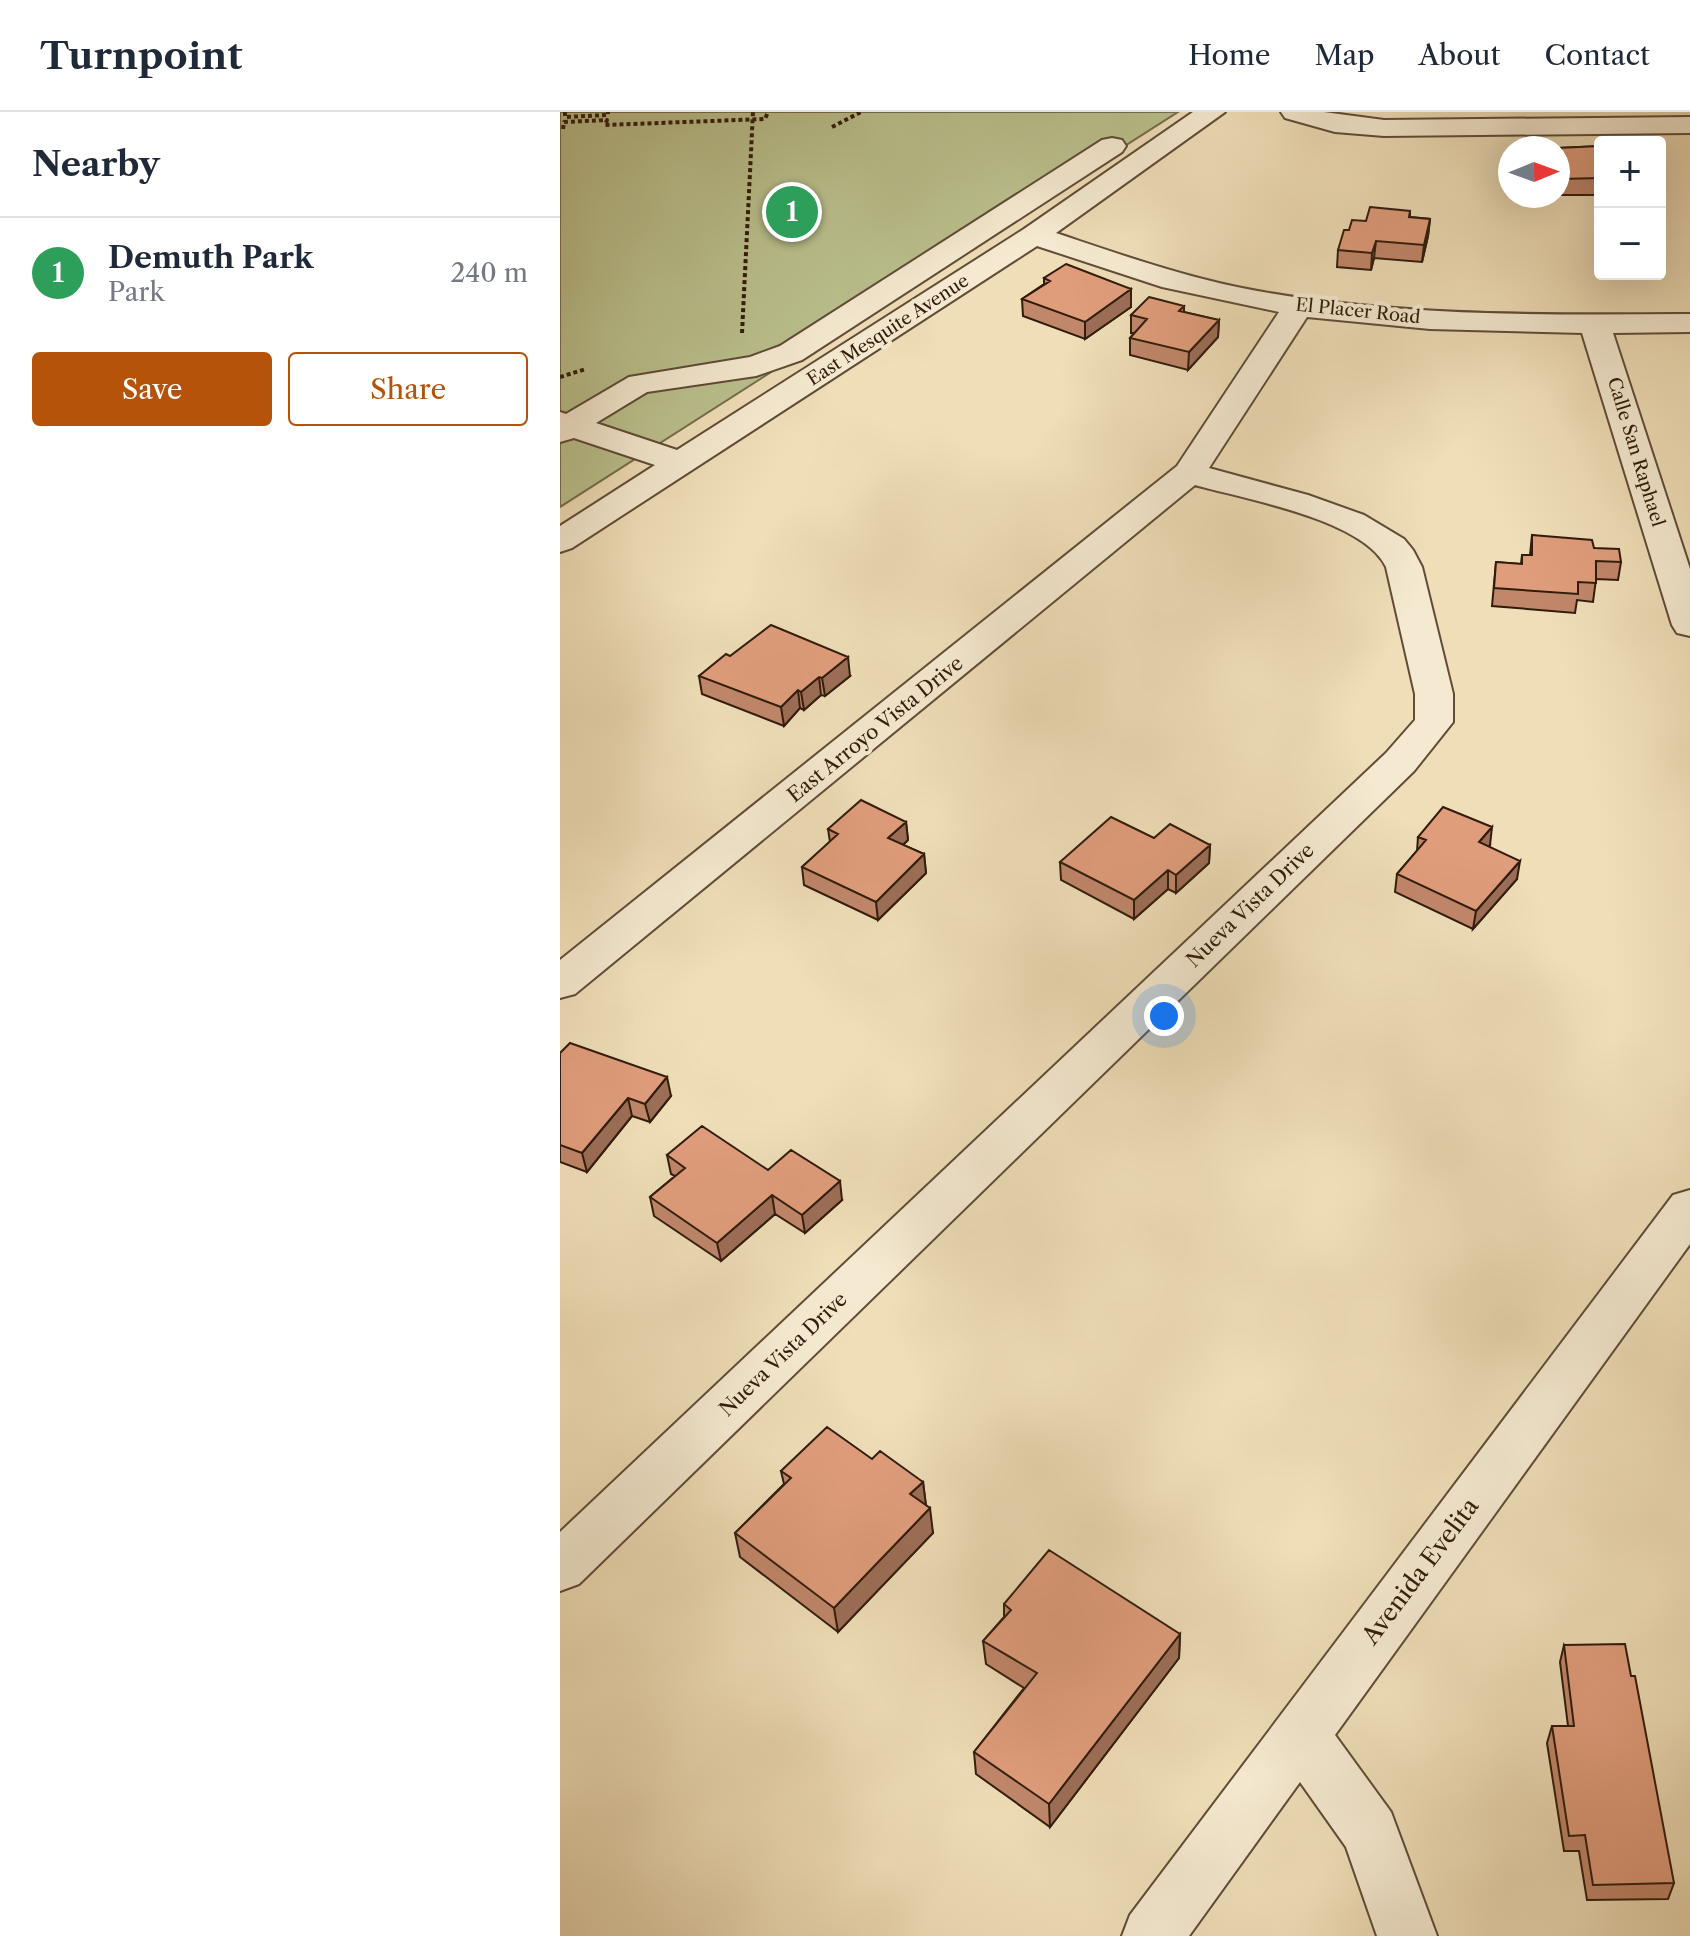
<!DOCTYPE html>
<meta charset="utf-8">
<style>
:root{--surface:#fff;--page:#f6f6f7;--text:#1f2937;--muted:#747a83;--line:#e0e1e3;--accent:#b45309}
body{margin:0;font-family:"Libre Caslon Text",serif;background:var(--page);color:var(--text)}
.controls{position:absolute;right:24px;top:24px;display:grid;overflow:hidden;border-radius:8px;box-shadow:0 8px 32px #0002}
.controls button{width:72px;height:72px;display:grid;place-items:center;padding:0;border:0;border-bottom:2px solid var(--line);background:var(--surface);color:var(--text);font:40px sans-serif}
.compass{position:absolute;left:938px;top:24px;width:72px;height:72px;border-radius:50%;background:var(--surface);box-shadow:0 8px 32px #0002;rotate:89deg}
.you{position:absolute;left:604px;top:904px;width:28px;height:28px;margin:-20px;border:6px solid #fff;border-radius:50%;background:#1a73e8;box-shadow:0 0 0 12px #1a73e833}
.badge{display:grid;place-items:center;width:52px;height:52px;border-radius:50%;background:var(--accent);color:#fff;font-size:26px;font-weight:700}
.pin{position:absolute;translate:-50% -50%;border:4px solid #fff;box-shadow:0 2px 8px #0006}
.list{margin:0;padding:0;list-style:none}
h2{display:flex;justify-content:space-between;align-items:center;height:104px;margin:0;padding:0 32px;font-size:34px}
h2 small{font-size:26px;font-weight:400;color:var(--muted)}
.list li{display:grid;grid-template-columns:52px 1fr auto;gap:24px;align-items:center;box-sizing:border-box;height:112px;padding:0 32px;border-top:2px solid var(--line)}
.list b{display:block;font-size:30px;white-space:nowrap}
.list p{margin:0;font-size:26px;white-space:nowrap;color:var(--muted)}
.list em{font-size:26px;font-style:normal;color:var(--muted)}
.actions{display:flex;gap:16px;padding:24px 32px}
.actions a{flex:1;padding:18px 0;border:2px solid var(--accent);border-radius:8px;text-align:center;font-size:28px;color:var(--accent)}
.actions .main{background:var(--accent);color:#fff}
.map{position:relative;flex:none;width:1130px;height:1824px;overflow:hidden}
header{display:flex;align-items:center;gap:48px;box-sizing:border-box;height:112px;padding:0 40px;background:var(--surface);border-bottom:2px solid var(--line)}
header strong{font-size:38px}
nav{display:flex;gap:44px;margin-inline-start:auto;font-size:28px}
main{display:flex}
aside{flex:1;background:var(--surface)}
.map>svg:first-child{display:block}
.green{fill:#bac18e;stroke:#766e4d;stroke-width:2}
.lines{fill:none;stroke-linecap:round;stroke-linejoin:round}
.minor-casing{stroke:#604c37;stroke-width:4}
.path{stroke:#311c0c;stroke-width:4;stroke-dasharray:4 3;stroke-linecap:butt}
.minor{fill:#f5ead1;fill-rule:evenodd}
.wall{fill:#c1876b;stroke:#311c0c;stroke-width:2}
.shaded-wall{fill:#9d6e57;stroke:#311c0c;stroke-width:2}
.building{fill:#e09d7c;stroke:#311c0c;stroke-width:2}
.labels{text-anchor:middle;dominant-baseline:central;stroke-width:8;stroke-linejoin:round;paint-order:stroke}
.far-street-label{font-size:18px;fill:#311c0c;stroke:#f5ead1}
.street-label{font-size:20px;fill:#311c0c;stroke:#f5ead1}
.near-street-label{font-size:24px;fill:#311c0c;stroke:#f5ead1}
</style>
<header>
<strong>Turnpoint</strong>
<nav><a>Home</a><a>Map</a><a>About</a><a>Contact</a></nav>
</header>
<main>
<aside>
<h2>Nearby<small></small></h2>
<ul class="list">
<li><span class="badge" style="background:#2e9e5b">1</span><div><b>Demuth Park</b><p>Park</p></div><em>240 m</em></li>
</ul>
<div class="actions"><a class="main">Save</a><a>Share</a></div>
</aside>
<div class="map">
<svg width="1130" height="1824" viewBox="0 0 1130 1824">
<rect width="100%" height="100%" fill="#efdeb8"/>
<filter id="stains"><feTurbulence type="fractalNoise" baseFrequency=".0025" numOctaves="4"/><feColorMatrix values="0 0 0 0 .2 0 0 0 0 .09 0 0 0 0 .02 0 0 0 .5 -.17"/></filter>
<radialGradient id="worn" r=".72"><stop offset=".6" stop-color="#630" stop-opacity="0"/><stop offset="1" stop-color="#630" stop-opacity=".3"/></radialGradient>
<!-- green -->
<path class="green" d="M0,0H618L0,395Z"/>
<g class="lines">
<defs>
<path id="minor" d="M633,0H665L496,121C556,141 615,162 677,175C825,205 979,203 1130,202V220L1053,221L1130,457V524L1117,521L1112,513L1022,221L870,217L747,205L649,356L748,383L804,403L844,427L853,438L862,455L893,582V610L854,659L19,1472L0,1479V1420L826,641L855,608V582L826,455C803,407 684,387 635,373L15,882L0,886V848L617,354L719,200L602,175L477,134L12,436L0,440V414L95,353L14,326L0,330V300L6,302L69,265L190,245L220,234L542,28L552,26L562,28L566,34L562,40L242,248L196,264L87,280L36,311L117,338L464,117Z
M721,0H764L824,8L1130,5V21L824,24L775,20L725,6Z
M1130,1078V1132L775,1623L831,1700L877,1824H817L786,1735L740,1670L629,1824H562L570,1803L1113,1083Z"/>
</defs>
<!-- minor casing -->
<use href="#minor" class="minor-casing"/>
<!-- path -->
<path class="path" d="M5,0V5L48,3V0
M272,15L301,0
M3,17L4,10L47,8L45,13L205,7L208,0
M182,221L193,0
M0,265L26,257"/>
<!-- minor -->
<use href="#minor" class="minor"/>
</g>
<!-- wall -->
<path class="wall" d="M1040,34V83H998V36Z
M850,99V105L870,107L868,124L862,150L814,146L811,158L777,155L778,138L789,118L806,109Z
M484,166L571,177V195L525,227L463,204L462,187L484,172Z
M624,194V200L659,208L658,225L628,258L570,243V226L574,221H571V203Z
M972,423L1034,436L1061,450L1058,468L1036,467L1033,490L1017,488L1015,501L932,494L936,450L961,452L962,443H970Z
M170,544L290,564L265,584L261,583L244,598L240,596L224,614L142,582L139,564Z
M346,710L348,728L343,733L364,742L366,761L318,808L244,773L242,755L270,730L268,717Z
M858,725L930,733L929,735L957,767L913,817L835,780L837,762L857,739Z
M594,726L650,733L649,751L616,781L608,777L574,807L501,768L500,750Z
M0,941L111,984L90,1010L72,1004L27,1060L0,1050Z
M107,1043L208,1058L282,1088L245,1121L215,1102L161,1149L94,1104L90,1085L115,1064L111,1062Z
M312,1347L363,1370L366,1394L373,1421L278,1520L180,1445L175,1421L224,1372L221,1359Z
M444,1492L620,1522L619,1546L490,1715L416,1662L414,1640L464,1576L426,1552L423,1529L444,1505Z
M1004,1533L1114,1771L1108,1787L1027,1788L1019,1739H1004L987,1631L992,1614H1008L1000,1550Z"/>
<!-- shaded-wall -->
<path class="shaded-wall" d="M870,107L868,124L862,150L864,133Z
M816,129L814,146L811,158L812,141Z
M571,177V195L525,227V210Z
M659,208L658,225L628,258L629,240Z
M288,545L290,564L265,584L262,566Z
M259,565L261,583L244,598L241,580Z
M238,578L240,596L224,614L221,595Z
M346,710L348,728L330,745L328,726Z
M932,715L930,733L916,749L919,730Z
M650,733L649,751L616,781V763Z
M364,742L366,761L318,808L316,790Z
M960,749L957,767L913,817L916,799Z
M608,758V777L574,807V788Z
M107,965L111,984L90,1010L85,992Z
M68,986L72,1004L27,1060L22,1041Z
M280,1069L282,1088L245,1121L242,1103Z
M212,1083L215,1102L161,1149L157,1131Z
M363,1370L366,1394L350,1382Z
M370,1396L373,1421L278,1520L274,1496Z
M620,1522L619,1546L490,1715L489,1692Z"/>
<!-- building -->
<path class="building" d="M1040,34V66L1000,67L998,62V36Z
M810,95L850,99L849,105L870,107L864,133L816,129L812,141L778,138L784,118H789L792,108L806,109Z
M506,152L571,177L525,210L462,187L490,169L484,166Z
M589,185L624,194L619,199L659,208L629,240L570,226L587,207L571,203Z
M972,423L1032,428L1034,436L1059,437L1061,450L1036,449V471L1018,470V482L934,476L936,450L962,452V443H972Z
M211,513L288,545L262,566L259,565L241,580L238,578L221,595L139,564L166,542L170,544Z
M301,688L346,710L328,726L364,742L316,790L242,755L278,722L268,717Z
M883,695L932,715L919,730L960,749L916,799L837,762L866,728L858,725Z
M551,705L594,726L610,712L650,733L616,763L608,758L574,788L500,750Z
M10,931L107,965L85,992L68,986L22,1041L0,1033V941Z
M142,1014L208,1058L231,1038L280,1069L242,1103L212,1083L157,1131L90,1085L125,1056L107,1043Z
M267,1315L312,1347L320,1339L363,1370L350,1382L370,1396L274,1496L175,1421L231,1366L221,1359Z
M489,1438L620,1522L489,1692L414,1640L477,1561L423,1529L451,1498L444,1492Z
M1065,1532L1071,1564H1075L1114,1771L1033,1773L1025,1723L1009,1724L992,1614H1014L1004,1533Z"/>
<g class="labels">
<!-- far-street labels -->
<g class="far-street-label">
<text transform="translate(798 199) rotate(6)">El Placer Road</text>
<text transform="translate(328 218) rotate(-33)">East Mesquite Avenue</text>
<text transform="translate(1076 340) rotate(73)">Calle San Raphael</text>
</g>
<!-- street labels -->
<g class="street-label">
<text transform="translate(315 617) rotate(-39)">East Arroyo Vista Drive</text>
<text transform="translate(690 793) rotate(-44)">Nueva Vista Drive</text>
<text transform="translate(223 1242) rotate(-44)">Nueva Vista Drive</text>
</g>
<!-- near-street labels -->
<g class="near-street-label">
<text transform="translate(860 1459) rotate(-53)">Avenida Evelita</text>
</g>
</g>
<rect width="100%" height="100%" filter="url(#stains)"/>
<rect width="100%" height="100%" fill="url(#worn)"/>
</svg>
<div class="controls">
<button>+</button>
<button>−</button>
</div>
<svg class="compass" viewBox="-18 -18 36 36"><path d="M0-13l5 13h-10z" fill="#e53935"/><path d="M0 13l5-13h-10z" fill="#747a83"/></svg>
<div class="you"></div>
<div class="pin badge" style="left:232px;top:100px;background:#2e9e5b">1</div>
</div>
</main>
